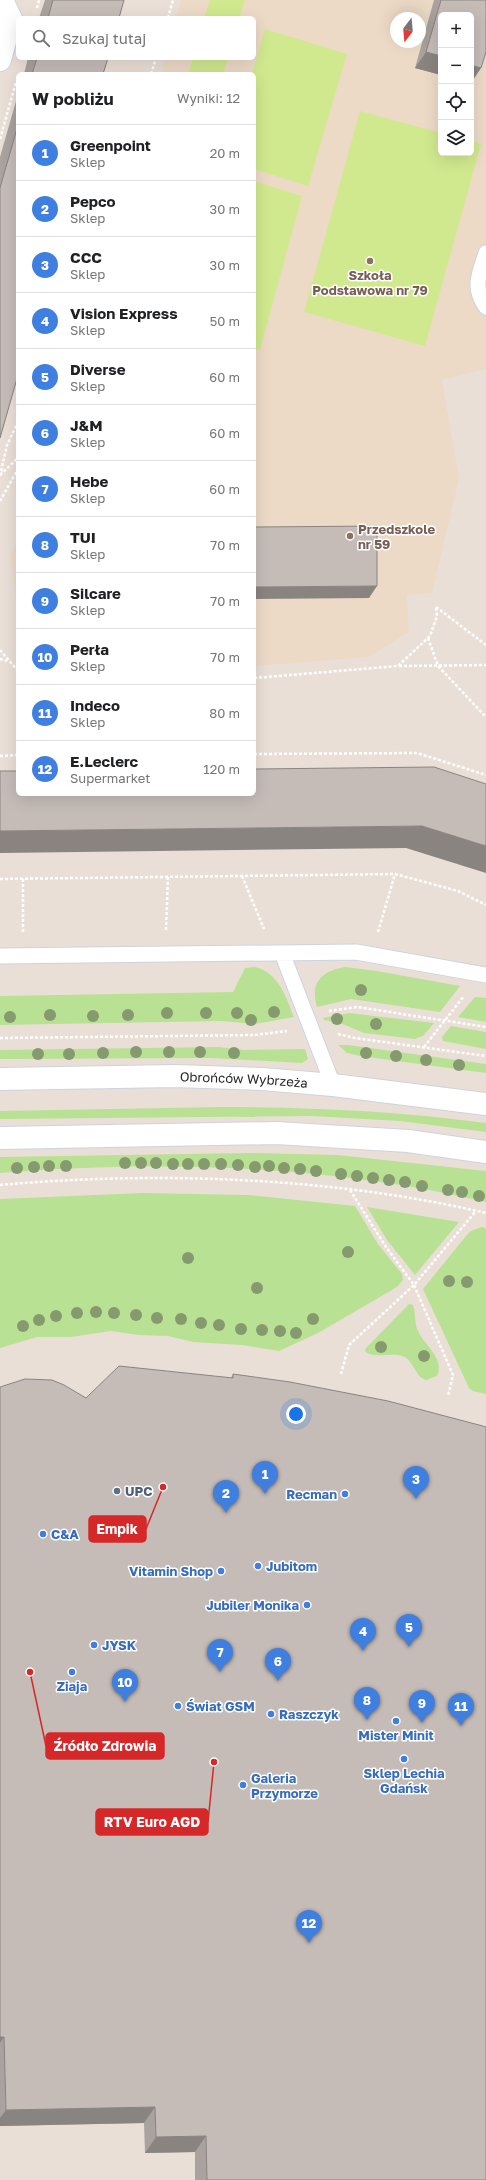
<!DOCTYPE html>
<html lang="pl">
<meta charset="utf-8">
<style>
:root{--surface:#fff;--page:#f6f6f6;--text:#202124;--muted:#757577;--line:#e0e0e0;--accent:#0b8043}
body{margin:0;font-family:"Golos Text",sans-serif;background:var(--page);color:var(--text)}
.controls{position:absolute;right:12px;top:12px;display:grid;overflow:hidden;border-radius:6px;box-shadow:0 4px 16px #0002}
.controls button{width:36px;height:36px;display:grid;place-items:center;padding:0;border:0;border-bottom:1px solid var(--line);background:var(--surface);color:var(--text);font:20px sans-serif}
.compass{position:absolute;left:390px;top:12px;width:36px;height:36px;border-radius:50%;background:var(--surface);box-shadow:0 4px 16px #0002;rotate:196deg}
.you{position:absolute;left:296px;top:1414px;width:14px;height:14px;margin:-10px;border:3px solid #fff;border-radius:50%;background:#1a73e8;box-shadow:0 0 0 6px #1a73e833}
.badge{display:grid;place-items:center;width:26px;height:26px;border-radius:50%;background:var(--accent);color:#fff;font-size:13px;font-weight:700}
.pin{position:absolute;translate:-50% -33px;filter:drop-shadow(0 1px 2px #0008)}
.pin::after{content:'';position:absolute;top:21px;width:14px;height:12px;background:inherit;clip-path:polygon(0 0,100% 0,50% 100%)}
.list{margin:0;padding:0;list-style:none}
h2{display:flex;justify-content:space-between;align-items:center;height:52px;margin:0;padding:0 16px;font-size:17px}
h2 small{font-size:13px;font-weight:400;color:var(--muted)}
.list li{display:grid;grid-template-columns:26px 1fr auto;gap:12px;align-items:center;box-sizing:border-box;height:56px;padding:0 16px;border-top:1px solid var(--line)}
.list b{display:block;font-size:15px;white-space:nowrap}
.list p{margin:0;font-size:13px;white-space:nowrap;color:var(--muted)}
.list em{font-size:13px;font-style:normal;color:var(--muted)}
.icon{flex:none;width:22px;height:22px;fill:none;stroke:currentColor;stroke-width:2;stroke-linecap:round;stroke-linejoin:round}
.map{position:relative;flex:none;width:486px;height:2180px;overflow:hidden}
.search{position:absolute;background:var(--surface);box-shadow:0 4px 16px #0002;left:16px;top:16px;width:240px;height:44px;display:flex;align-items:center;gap:10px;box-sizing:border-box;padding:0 14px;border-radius:6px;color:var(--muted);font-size:15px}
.panel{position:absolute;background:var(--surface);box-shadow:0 4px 16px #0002;left:16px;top:72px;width:240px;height:724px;border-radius:6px}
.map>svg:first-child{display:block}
.education{fill:#ecdac6;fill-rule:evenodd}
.green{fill:#b9e193}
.pitch{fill:#d0e98e}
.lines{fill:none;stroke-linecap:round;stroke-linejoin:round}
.lane-casing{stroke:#cdd3e0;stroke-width:17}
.street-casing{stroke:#cdd3e0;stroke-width:24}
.secondary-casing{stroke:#cdd3e0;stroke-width:24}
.path{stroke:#fff;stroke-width:2.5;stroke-dasharray:3 2;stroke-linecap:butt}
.lane{stroke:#fff;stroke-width:15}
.street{stroke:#fff;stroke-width:22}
.secondary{stroke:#fff;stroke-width:22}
.tree{fill:#859a6e}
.wall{fill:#a9a29e}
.shaded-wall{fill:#8a8481}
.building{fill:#c5bcb8;stroke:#8a8481}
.education-dot{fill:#8d6e63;stroke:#fff;stroke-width:1.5}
.service-dot{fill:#5c6f8a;stroke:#fff;stroke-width:1.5}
.shop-dot{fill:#3f7fe0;stroke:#fff;stroke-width:1.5}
.labels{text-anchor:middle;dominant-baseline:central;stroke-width:3;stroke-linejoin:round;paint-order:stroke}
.education-label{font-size:13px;font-weight:bold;fill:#785e54;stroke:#fff}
.street-label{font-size:13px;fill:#272727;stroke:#fff}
.service-label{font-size:13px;font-weight:bold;fill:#4e5e75;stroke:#fff;text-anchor:start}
.shop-label{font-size:13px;font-weight:bold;fill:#366cbe;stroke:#fff;text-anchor:start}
.leader{fill:none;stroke:#d62828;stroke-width:1.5}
.callout-dot{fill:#d62828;stroke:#fff;stroke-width:1.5}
.callout{fill:#d62828;stroke:#d62828;stroke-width:1.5}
.callout-label{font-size:14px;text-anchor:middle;font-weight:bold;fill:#fff}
</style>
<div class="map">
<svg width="486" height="2180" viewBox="0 0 486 2180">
<rect width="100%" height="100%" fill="#eadfd7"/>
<!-- education -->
<path class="education" d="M181,0H486V369L442,380L459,479L432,593L407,595L409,632L369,657L254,666V74H161L165,58H254V18H176ZM441,15H471V153H441ZM396,18H420V42H396Z
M18,536V613L11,556Z"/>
<!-- green -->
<path class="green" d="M255,967C279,973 286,997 294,1017L255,1024L220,1021L0,1025V996L233,992L245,968Z
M345,967L377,971L460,986L440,1012L351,999L317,1007C310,983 321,971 345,967Z
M475,997L486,998V1022L458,1017Z
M349,1013L434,1023L423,1036L415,1039L364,1033L340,1023L324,1020L323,1018Z
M451,1026L486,1032V1049L443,1041L442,1037Z
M338,1045H348L486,1064V1073L360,1056L347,1053Z
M219,1047L244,1050L305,1049L308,1059L302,1063L211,1058L0,1059V1050Z
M220,1107C310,1107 398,1111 486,1123V1132L400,1121L312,1116L0,1119V1111Z
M249,1153L338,1155L486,1171V1202C330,1165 159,1160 0,1173V1157Z
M143,1193L248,1195L355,1206L378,1244L402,1274L403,1280L397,1287L318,1333L279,1351L242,1345L193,1342L168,1336L138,1335L111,1331L71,1337H37L0,1348V1199Z
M367,1207L459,1222L415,1275L387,1240Z
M482,1227L486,1228V1394L473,1391L469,1388L423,1289L466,1236L471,1231Z
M409,1304L413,1305C416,1313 414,1325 419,1333C425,1345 445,1359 437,1376L426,1380L420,1377C415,1371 412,1362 405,1357C393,1351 374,1360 365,1351L366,1348Z"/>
<!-- pitch -->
<path class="pitch" d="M210,0H245L239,18H204Z
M265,29L347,54L308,186L254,169V74H252Z
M193,58H228L223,74H188Z
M360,111L441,133V153H471V141L481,144L425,346L304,312Z
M254,181L302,196L260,350L254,348Z"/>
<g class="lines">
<defs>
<path id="lane" d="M486,253C479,275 472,287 486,307
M282,953L333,1085
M0,956L356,952L486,975"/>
<path id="street" d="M0,60L11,19L2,0"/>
<g id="secondary">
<path id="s1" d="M0,1079L175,1076L262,1079L333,1085L486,1104"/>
<path d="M0,1138L276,1133L408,1141L486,1152"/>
</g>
</defs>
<!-- lane casing -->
<use href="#lane" class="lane-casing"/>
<!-- street casing -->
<use href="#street" class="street-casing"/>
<!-- secondary casing -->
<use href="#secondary" class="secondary-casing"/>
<!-- path -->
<path class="path" d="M37,8L39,0
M168,18L173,0
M151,74L156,58
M0,139L16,82
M0,475L18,458
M0,476L7,445L18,422
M0,501L18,469
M436,607L486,645
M428,638L438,666L486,717
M0,650L18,671
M0,659L7,661
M399,666L486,665
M254,678L398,666L430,636L437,616L436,607
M254,754L417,753L486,775
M0,756L18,755
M242,876L264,929
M0,879L395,874L458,891L486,905
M166,930L168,877
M23,932V878
M378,932L395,874
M329,1011L357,1007L486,1027
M338,1034L355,1038L486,1056
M0,1038L255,1035L287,1031
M424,1047L464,996
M0,1185C158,1171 332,1177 486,1213
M350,1190L386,1247L414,1285L453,1375L448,1396
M341,1374L349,1345L414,1285L476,1211"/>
<!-- lane -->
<use href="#lane" class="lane"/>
<!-- street -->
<use href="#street" class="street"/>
<!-- secondary -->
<use href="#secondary" class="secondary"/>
</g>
<!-- trees -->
<g class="tree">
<circle cx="361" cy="990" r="6"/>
<circle cx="274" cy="1012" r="6"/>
<circle cx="167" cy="1013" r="6"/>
<circle cx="206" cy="1013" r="6"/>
<circle cx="237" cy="1013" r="6"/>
<circle cx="50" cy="1015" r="6"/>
<circle cx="128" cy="1015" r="6"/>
<circle cx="93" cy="1016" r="6"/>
<circle cx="10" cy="1017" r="6"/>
<circle cx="337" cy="1019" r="6"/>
<circle cx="251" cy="1020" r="6"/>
<circle cx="376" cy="1024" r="6"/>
<circle cx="136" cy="1052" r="6"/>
<circle cx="169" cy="1052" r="6"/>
<circle cx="200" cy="1052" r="6"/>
<circle cx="103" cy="1053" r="6"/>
<circle cx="234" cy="1053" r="6"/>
<circle cx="366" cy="1053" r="6"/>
<circle cx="38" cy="1054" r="6"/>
<circle cx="69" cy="1054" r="6"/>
<circle cx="396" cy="1056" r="6"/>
<circle cx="426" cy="1060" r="6"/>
<circle cx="459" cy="1065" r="6"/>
<circle cx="125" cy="1163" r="6"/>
<circle cx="141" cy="1163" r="6"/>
<circle cx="156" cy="1163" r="6"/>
<circle cx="173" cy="1164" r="6"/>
<circle cx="188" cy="1164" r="6"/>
<circle cx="204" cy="1164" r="6"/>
<circle cx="221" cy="1164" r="6"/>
<circle cx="238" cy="1165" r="6"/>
<circle cx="49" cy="1166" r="6"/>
<circle cx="66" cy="1166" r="6"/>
<circle cx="269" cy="1166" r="6"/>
<circle cx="34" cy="1167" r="6"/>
<circle cx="255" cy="1167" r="6"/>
<circle cx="17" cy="1168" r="6"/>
<circle cx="284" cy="1168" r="6"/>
<circle cx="300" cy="1169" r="6"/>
<circle cx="316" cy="1171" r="6"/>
<circle cx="341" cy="1174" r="6"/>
<circle cx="357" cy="1176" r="6"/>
<circle cx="373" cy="1178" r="6"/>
<circle cx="389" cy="1180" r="6"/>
<circle cx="405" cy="1182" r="6"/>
<circle cx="422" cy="1186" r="6"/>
<circle cx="448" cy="1190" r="6"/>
<circle cx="462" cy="1192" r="6"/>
<circle cx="479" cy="1196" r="6"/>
<circle cx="348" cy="1252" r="6"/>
<circle cx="188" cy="1258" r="6"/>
<circle cx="449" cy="1281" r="6"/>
<circle cx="467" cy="1282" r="6"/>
<circle cx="257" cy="1288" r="6"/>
<circle cx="96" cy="1312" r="6"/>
<circle cx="77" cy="1313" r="6"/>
<circle cx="114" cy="1313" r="6"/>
<circle cx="136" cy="1315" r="6"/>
<circle cx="56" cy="1316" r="6"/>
<circle cx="157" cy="1318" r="6"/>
<circle cx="181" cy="1319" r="6"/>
<circle cx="313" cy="1319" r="6"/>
<circle cx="39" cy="1320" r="6"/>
<circle cx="201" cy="1323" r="6"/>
<circle cx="219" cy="1325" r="6"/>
<circle cx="23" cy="1326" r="6"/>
<circle cx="241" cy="1329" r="6"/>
<circle cx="262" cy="1330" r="6"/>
<circle cx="280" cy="1331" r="6"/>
<circle cx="296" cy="1333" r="6"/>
<circle cx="381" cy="1347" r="6"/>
<circle cx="424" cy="1356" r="6"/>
</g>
<!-- wall -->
<path class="wall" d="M45,0H124L119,18H39Z
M434,0H486L441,75L415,68Z
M28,58H108L103,74H24Z
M18,94V375L0,438V157Z
M233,1374L486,2180H195V2152L145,2153L144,2123L0,2126V1387L86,1398L231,1378Z"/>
<!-- shaded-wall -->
<path class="shaded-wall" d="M426,52L441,56V75L415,68Z
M471,65L481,68L471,83Z
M377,586L369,598L254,599V587Z
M422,826L486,846V873L406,848L0,853V831Z
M0,2037H4L0,2043Z
M155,2107L144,2123L0,2126V2118L6,2110Z
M206,2136L195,2152L145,2153L156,2137Z"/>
<!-- building -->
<path class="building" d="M53,0H124L119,18H48Z
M441,0H486V52L481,68L471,65V15H441V56L426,52Z
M37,58H108L103,74H32Z
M18,125V375L0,438V188Z
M377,526V586L254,587V527Z
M434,767L486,784V846L422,826L0,831V771H18V794H254V769Z
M119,1366L233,1378V1374L290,1382L388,1401L479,1425L486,1427V2180H207L206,2136L156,2137L155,2107L6,2110L4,2037H0V1387L25,1379L52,1380L64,1385L86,1398Z"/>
<!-- markers -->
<g class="education-dot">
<circle cx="370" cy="261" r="4"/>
<circle cx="350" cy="536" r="4"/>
</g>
<circle class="service-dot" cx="117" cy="1491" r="4"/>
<g class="shop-dot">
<circle cx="345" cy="1494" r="4"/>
<circle cx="43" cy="1534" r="4"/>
<circle cx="258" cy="1566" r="4"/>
<circle cx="221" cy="1571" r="4"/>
<circle cx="307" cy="1605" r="4"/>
<circle cx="94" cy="1645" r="4"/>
<circle cx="72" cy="1672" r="4"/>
<circle cx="178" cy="1706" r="4"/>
<circle cx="271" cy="1714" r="4"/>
<circle cx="396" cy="1721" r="4"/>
<circle cx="404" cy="1759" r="4"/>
<circle cx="243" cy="1785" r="4"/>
</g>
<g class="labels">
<!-- education labels -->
<g class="education-label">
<text x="370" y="275">Szkoła<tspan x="370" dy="15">Podstawowa nr 79</tspan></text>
<text x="358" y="529" text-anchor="start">Przedszkole<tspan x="358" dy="15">nr 59</tspan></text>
</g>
<!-- street labels -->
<g class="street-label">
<text stroke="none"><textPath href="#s1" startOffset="244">Obrońców Wybrzeża</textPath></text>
</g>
<!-- service labels -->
<g class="service-label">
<text x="125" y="1491">UPC</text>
</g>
<!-- shop labels -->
<g class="shop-label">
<text x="337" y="1494" text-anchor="end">Recman</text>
<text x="51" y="1534">C&amp;A</text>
<text x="266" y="1566">Jubitom</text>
<text x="213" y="1571" text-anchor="end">Vitamin Shop</text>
<text x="299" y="1605" text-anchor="end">Jubiler Monika</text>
<text x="102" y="1645">JYSK</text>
<text x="72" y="1686" text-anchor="middle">Ziaja</text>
<text x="186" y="1706">Świat GSM</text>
<text x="279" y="1714">Raszczyk</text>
<text x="396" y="1735" text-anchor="middle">Mister Minit</text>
<text x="404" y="1773" text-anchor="middle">Sklep Lechia<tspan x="404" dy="15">Gdańsk</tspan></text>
<text x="251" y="1778">Galeria<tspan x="251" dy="15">Przymorze</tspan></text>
</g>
</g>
<!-- callouts -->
<path class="leader" d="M163 1487L146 1529M30 1672L46 1746M214 1762L208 1822"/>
<g class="callout-dot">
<circle cx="163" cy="1487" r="4"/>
<circle cx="30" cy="1672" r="4"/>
<circle cx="214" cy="1762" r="4"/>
</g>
<g class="callout">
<rect x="89" y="1516" width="57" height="26" rx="4"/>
<rect x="46" y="1733" width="118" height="26" rx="4"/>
<rect x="96" y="1809" width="112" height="26" rx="4"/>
</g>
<g class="callout-label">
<text x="117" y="1534">Empik</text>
<text x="105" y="1751">Źródło Zdrowia</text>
<text x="152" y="1827">RTV Euro AGD</text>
</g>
</svg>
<div class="controls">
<button>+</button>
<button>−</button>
<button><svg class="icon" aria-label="locate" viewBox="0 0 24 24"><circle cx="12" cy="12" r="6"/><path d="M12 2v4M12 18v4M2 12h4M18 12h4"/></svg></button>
<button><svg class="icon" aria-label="layers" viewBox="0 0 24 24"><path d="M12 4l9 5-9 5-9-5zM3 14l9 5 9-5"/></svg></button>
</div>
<svg class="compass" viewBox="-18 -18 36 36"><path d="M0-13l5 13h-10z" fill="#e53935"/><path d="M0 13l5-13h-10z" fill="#757577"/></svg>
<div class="you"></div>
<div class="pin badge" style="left:265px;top:1494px;background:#3f7fe0">1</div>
<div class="pin badge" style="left:226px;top:1513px;background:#3f7fe0">2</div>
<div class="pin badge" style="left:416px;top:1499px;background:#3f7fe0">3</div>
<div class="pin badge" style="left:363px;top:1651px;background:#3f7fe0">4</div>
<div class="pin badge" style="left:409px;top:1647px;background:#3f7fe0">5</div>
<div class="pin badge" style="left:278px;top:1681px;background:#3f7fe0">6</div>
<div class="pin badge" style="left:220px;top:1672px;background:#3f7fe0">7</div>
<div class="pin badge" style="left:367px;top:1720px;background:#3f7fe0">8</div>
<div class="pin badge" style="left:422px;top:1723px;background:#3f7fe0">9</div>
<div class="pin badge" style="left:125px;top:1702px;background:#3f7fe0">10</div>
<div class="pin badge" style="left:461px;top:1726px;background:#3f7fe0">11</div>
<div class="pin badge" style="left:309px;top:1943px;background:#3f7fe0">12</div>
<div class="search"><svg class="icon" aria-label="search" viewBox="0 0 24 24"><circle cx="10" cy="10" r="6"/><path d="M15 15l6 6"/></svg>Szukaj tutaj</div>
<section class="panel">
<h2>W pobliżu<small>Wyniki: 12</small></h2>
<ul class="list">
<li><span class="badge" style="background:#3f7fe0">1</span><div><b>Greenpoint</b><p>Sklep</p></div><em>20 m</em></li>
<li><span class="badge" style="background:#3f7fe0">2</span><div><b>Pepco</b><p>Sklep</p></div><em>30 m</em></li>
<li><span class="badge" style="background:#3f7fe0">3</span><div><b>CCC</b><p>Sklep</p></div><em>30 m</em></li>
<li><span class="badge" style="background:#3f7fe0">4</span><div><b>Vision Express</b><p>Sklep</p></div><em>50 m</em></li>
<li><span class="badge" style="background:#3f7fe0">5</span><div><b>Diverse</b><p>Sklep</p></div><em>60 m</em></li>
<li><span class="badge" style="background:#3f7fe0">6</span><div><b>J&amp;M</b><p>Sklep</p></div><em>60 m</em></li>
<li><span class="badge" style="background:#3f7fe0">7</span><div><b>Hebe</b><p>Sklep</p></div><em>60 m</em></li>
<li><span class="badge" style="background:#3f7fe0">8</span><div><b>TUI</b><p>Sklep</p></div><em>70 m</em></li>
<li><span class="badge" style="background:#3f7fe0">9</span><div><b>Silcare</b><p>Sklep</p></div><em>70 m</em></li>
<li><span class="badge" style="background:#3f7fe0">10</span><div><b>Perła</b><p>Sklep</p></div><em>70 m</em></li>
<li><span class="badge" style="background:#3f7fe0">11</span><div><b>Indeco</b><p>Sklep</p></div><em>80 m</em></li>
<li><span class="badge" style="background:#3f7fe0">12</span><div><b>E.Leclerc</b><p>Supermarket</p></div><em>120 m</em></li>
</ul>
</section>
</div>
